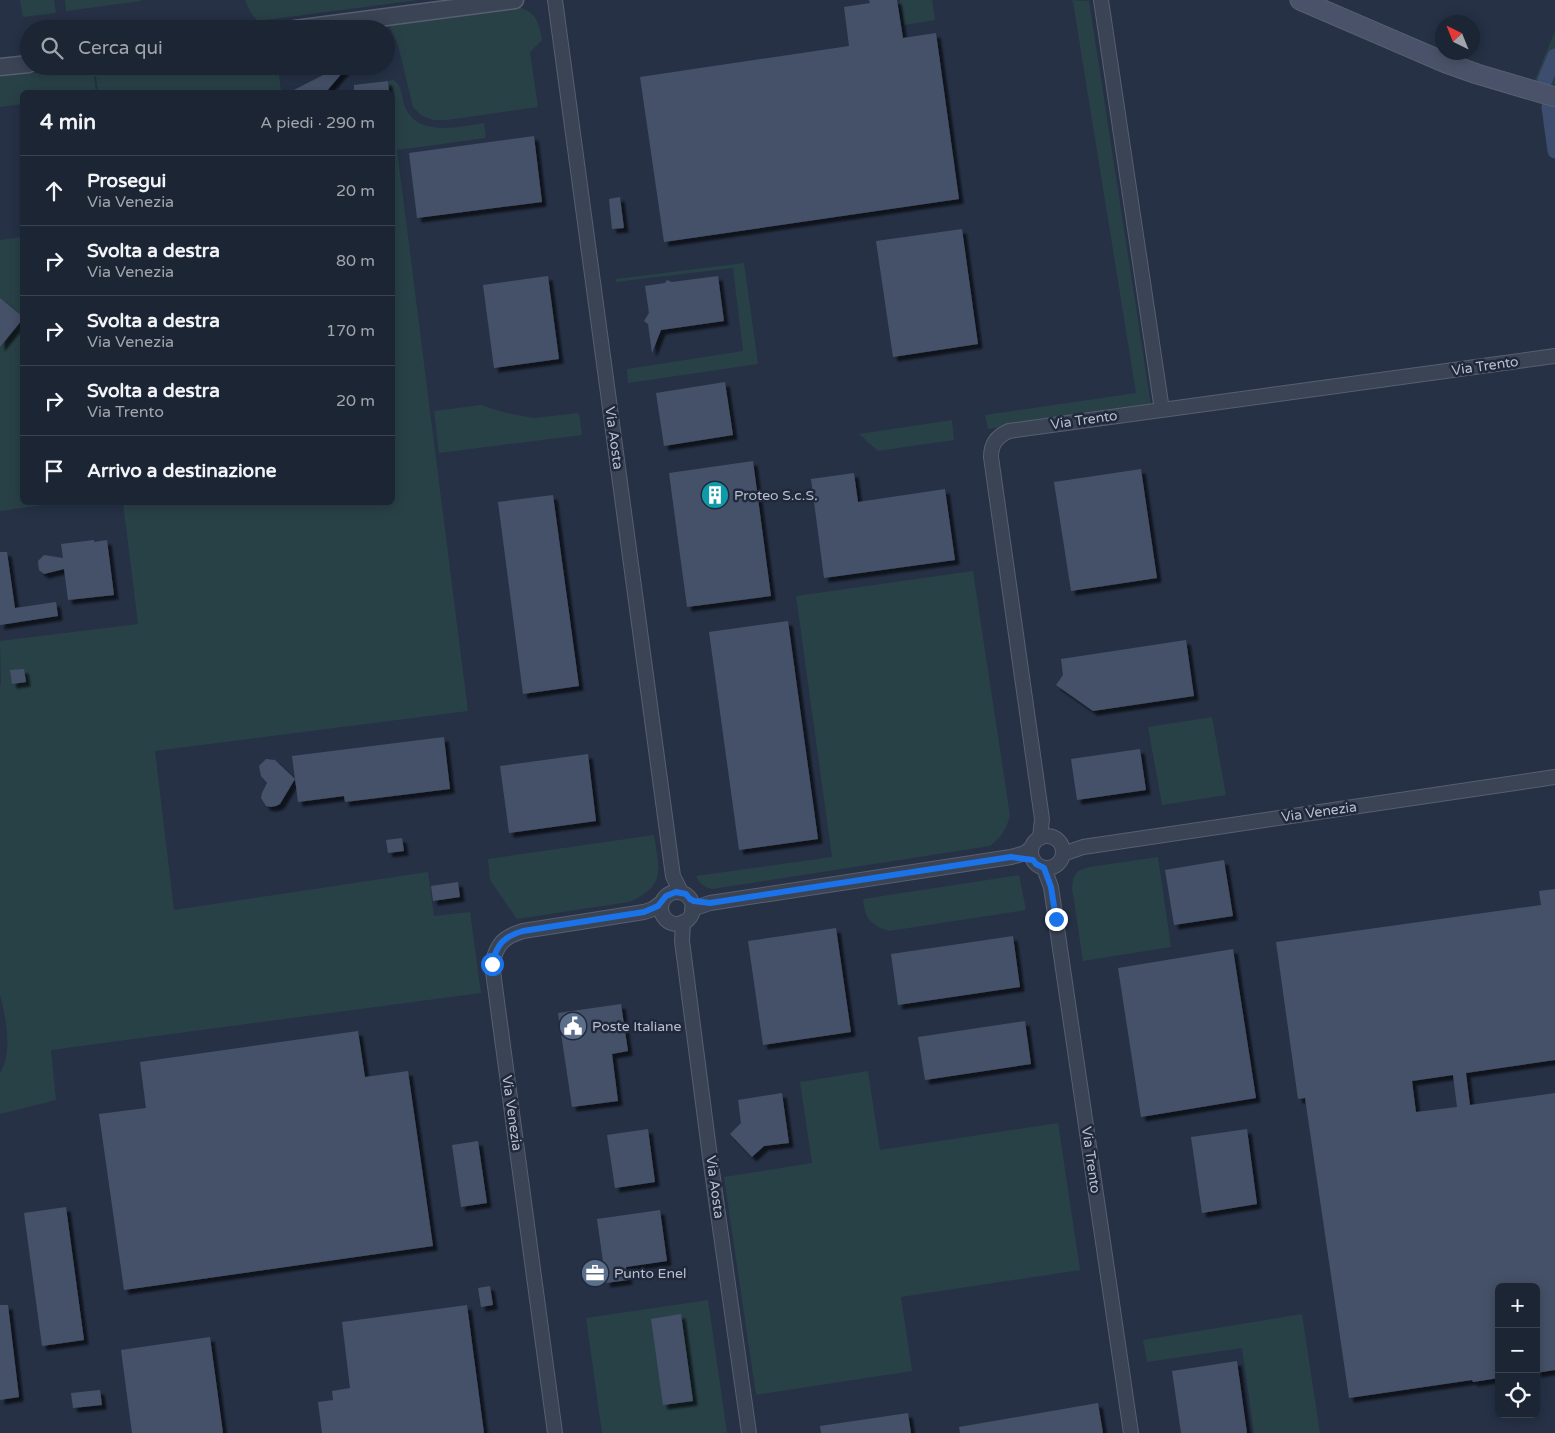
<!DOCTYPE html>
<html lang="it">
<meta charset="utf-8">
<style>
:root{--surface:#1c2534;--page:#293140;--text:#f1f3f6;--muted:#a0a5ac;--line:#3a424f}
body{margin:0;font-family:"Varela Round",sans-serif;background:var(--page);color:var(--text)}
.controls{position:absolute;right:15px;bottom:15px;display:grid;overflow:hidden;border-radius:8px;box-shadow:0 2px 12px #0003}
.controls button{width:45px;height:45px;display:grid;place-items:center;padding:0;border:0;border-bottom:1px solid var(--line);background:var(--surface);color:var(--text);font:25px sans-serif}
.compass{position:absolute;left:1435px;top:15px;width:45px;height:45px;border-radius:50%;background:var(--surface);box-shadow:0 2px 12px #0003;rotate:317deg}
.stop{position:absolute;width:15px;height:15px;margin:-11px;border:4px solid #1a73e8;border-radius:50%;background:#fff}
.stop.end{background:#1a73e8;border-color:#fff;box-shadow:0 1px 5px #0008}
.list{margin:0;padding:0;list-style:none}
h2{display:flex;justify-content:space-between;align-items:center;height:65px;margin:0;padding:0 20px;font-size:21px}
h2 small{font-size:16px;font-weight:400;color:var(--muted)}
.list li{display:grid;grid-template-columns:32px 1fr auto;gap:15px;align-items:center;box-sizing:border-box;height:70px;padding:0 20px;border-top:1px solid var(--line)}
.list b{display:block;font-size:19px;white-space:nowrap}
.list p{margin:0;font-size:16px;white-space:nowrap;color:var(--muted)}
.list em{font-size:16px;font-style:normal;color:var(--muted)}
.icon{flex:none;width:28px;height:28px;fill:none;stroke:currentColor;stroke-width:2;stroke-linecap:round;stroke-linejoin:round}
.map{position:relative;flex:none;width:1555px;height:1433px;overflow:hidden}
.search{position:absolute;background:var(--surface);box-shadow:0 2px 12px #0003;left:20px;top:20px;width:375px;height:55px;display:flex;align-items:center;gap:12px;box-sizing:border-box;padding:0 18px;border-radius:28px;color:var(--muted);font-size:19px}
.panel{position:absolute;background:var(--surface);box-shadow:0 2px 12px #0003;left:20px;top:90px;width:375px;height:415px;border-radius:8px}
.map>svg:first-child{display:block}
.green{fill:#284147}
.lines{fill:none;stroke-linecap:round;stroke-linejoin:round}
.canal{stroke:#3c4d6f;stroke-width:15}
.building{fill:#455168;fill-rule:evenodd;filter:url(#shadow)}
.minor-casing{stroke:#575f70;stroke-width:16}
.tertiary-casing{stroke:#575f70;stroke-width:19}
.secondary-casing{stroke:#575f70;stroke-width:21}
.minor{stroke:#3b4455;stroke-width:14}
.tertiary{stroke:#3b4455;stroke-width:16}
.secondary{stroke:#495268;stroke-width:19}
.route{stroke:#1a73e8;stroke-width:6}
.labels{text-anchor:middle;dominant-baseline:central;stroke-width:5;stroke-linejoin:round;paint-order:stroke}
.street-label{font-size:14px;fill:#b9bfce;stroke:#1f293b}
.poi-label{font-size:14px;fill:#b9bfce;stroke:#1f293b;text-anchor:start}
</style>
<div class="map">
<svg width="1555" height="1433" viewBox="0 0 1555 1433">
<defs>
<filter id="shadow"><feDropShadow dx="4.5" dy="4.5" stdDeviation="1" flood-color="#0009"/></filter>
</defs>
<rect width="100%" height="100%" fill="#263146"/>
<!-- green -->
<path class="green" d="M20,0H54L56,13L23,17Z
M65,0H140L141,1L66,11Z
M245,0H418L258,21L251,13Z
M900,0H932L935,20L904,25Z
M1071,0L1089,1L1151,405L988,429L985,415L1136,393L1073,2Z
M517,7C537,12 539,22 542,40L530,52L538,107L447,120H433L421,115L413,107L398,45L389,25Z
M1555,31V84L1553,87L1534,82Z
M84,66H278L281,92H98L96,76L94,77L96,92H22V104L0,107V77Z
M393,80C401,84 402,95 404,104C415,138 458,127 484,123L486,138L397,150L468,711L155,751L174,910L428,872L434,916L470,912L481,993L51,1050L56,1100L0,1114V1073C13,1054 6,1016 0,995V686L1,684L0,641L138,624L123,503L392,502V123L394,122L392,92H389L388,81Z
M22,237V316L0,298V240Z
M744,263L758,364L628,383L627,369L743,351L733,268L616,282V279Z
M22,320V502L58,503L0,511V347Z
M481,405L506,413L533,418L579,413L582,435L439,453L434,411Z
M952,420L954,440L878,451L859,434Z
M973,571L1010,816C1006,829 1001,838 990,846L712,889C704,887 700,884 696,876L832,857L796,596Z
M1212,717L1226,795L1162,805L1148,727Z
M654,835C659,870 667,885 629,902L517,919L490,880L488,859Z
M1158,857L1171,947L1083,961L1072,888L1073,879L1078,871L1089,867Z
M1019,875L1026,910L889,931C870,925 865,918 863,899Z
M868,1071L880,1150L1058,1123L1080,1270L901,1297L912,1371L756,1395L724,1177L812,1163L800,1082Z
M708,1300L727,1433H602L586,1318Z
M1302,1314L1320,1433H1254L1242,1348L1147,1362L1143,1340Z"/>
<g class="lines">
<!-- canal -->
<path class="canal" d="M1545,80L1555,56
M1549,107L1555,151"/>
</g>
<!-- building -->
<path class="building" d="M869,0H897L903,38L936,33L959,199L664,242L640,77L849,46L844,7L870,3Z
M319,66H348L326,92H290L327,73Z
M388,81L389,92H354V85Z
M534,136L542,202L417,218L409,153Z
M620,197L624,228L612,229L609,199Z
M962,229L978,344L893,357L876,241Z
M548,276L559,359L494,368L483,285Z
M718,276L724,321L661,330L652,353L648,324L644,321L649,313L645,286L665,283L667,280L672,282Z
M0,298L22,316V320L0,347Z
M725,382L733,435L664,446L656,393Z
M753,461L771,596L687,607L669,473Z
M1141,469L1157,578L1071,591L1054,482Z
M854,473L858,502L945,489L955,560L824,578L811,479Z
M553,495L579,686L523,694L498,502Z
M94,540V542L107,540L114,595L68,600L64,569L44,574L39,570L38,561L44,555L63,558L61,544Z
M0,552H7L15,608L56,602L58,616L0,625Z
M788,621L818,839L739,850L709,632Z
M1186,640L1194,696L1093,711L1056,685L1063,675L1061,659Z
M24,669L26,682L12,684L10,670Z
M444,737L450,789L345,802L344,796L298,802L292,756Z
M1140,749L1146,790L1077,800L1071,759Z
M588,754L596,821L509,833L500,766Z
M266,759L275,760L295,779L280,804L276,806L271,807L266,806L261,798L262,793L267,783L261,776L259,766Z
M402,838L404,851L388,853L386,840Z
M1224,860L1233,916L1174,925L1165,870Z
M458,882L460,897L433,901L431,886Z
M1555,889V1060L1466,1073L1470,1105L1555,1093V1370L1536,1373V1287H1499V1378L1473,1382L1472,1380L1349,1398L1305,1098L1298,1099L1276,942L1541,905L1539,891ZM1453,1075L1457,1107L1416,1112L1412,1081Z
M836,928L851,1032L763,1045L748,941Z
M1013,936L1020,987L898,1005L891,954Z
M1233,949L1256,1098L1141,1117L1118,968Z
M621,1004L628,1051L612,1054L618,1101L572,1107L558,1013Z
M1025,1021L1031,1064L925,1080L918,1037Z
M358,1031L365,1077L408,1071L433,1246L124,1290L99,1114L146,1108L140,1062Z
M782,1093L789,1143L764,1146L752,1157L730,1134L741,1123L738,1100Z
M648,1129L655,1182L615,1188L607,1135Z
M1247,1129L1257,1204L1202,1213L1191,1137Z
M478,1141L487,1203L461,1207L452,1145Z
M66,1207L84,1340L42,1346L24,1213Z
M660,1210L667,1261L626,1267L628,1280L606,1283L597,1219Z
M490,1286L493,1305L481,1307L478,1288Z
M0,1305H8L19,1397L0,1400Z
M467,1305L484,1433H322L318,1402L333,1400L332,1391L350,1388L342,1322Z
M681,1314L693,1401L663,1405L651,1319Z
M210,1337L223,1433H132L121,1350Z
M1237,1361L1247,1433H1181L1172,1371Z
M100,1390L102,1405L73,1408L71,1393Z
M1098,1403L1103,1433H960L959,1427Z
M908,1413L911,1433H821L820,1426Z"/>
<g class="lines">
<defs>
<path id="minor" d="M555,0L673,876L681,892
M1101,0L1162,410
M1031 852a16 16 0 1 1 32 0a16 16 0 1 1-32 0Z
M1040,838L1042,819L991,457C991,444 997,436 1009,431L1555,356
M1063,854L1083,847L1555,777
M1044,868L1051,887L1131,1433
M661 908a16 16 0 1 1 32 0a16 16 0 1 1-32 0Z
M692,909L710,903L1011,857L1025,853L1032,847
M683,922L682,941L710,1157L749,1433
M555,1433L492,964C497,944 503,937 523,931L644,912L653,909L661,903"/>
<path id="tertiary" d="M295,29L515,0
M0,67L29,64"/>
<path id="secondary" d="M1300,0L1446,63L1477,74L1555,97"/>
</defs>
<!-- minor casing -->
<use href="#minor" class="minor-casing"/>
<!-- tertiary casing -->
<use href="#tertiary" class="tertiary-casing"/>
<!-- secondary casing -->
<use href="#secondary" class="secondary-casing"/>
<!-- minor -->
<use href="#minor" class="minor"/>
<!-- tertiary -->
<use href="#tertiary" class="tertiary"/>
<!-- secondary -->
<use href="#secondary" class="secondary"/>
</g>
<g class="lines">
<!-- route -->
<path class="route" d="M492,964C497,944 503,937 523,931L644,912L658,906L666,896L676,892L686,894L690,899L694,901L710,903L1011,857L1033,860L1036,864L1044,868L1051,887L1056,919"/>
</g>
<!-- icons -->
<defs>
<symbol id="building-disc" viewBox="-11 -11 22 22"><circle r="9.5" fill="#0f9aa8" stroke="#1f293b"/><path d="M-4-6H4V6H1V3H-1V6H-4ZM-2.5-4.3h1.7v1.8h-1.7ZM.8-4.3h1.7v1.8H.8ZM-2.5-1h1.7V.8h-1.7ZM.8-1h1.7V.8H.8Z" fill="#fff"/></symbol>
<symbol id="civic-disc" viewBox="-11 -11 22 22"><circle r="9.5" fill="#5c6f8a" stroke="#1f293b"/><path d="M-.6-6.5H3V-4.5H.6V-3L4-1V1h2V6H-6V1h2V-1L-.6-3ZM-1.2 2.5V6h2.4V2.5Z" fill="#fff"/></symbol>
<symbol id="office-disc" viewBox="-11 -11 22 22"><circle r="9.5" fill="#5c6f8a" stroke="#1f293b"/><path d="M-6-3h4V-5.5h4V-3h4V5H-6ZM-1-4.5V-3h2v-1.5ZM-6 0V1H6V0Z" fill="#fff"/></symbol>
</defs>
<g fill-rule="evenodd">
<use href="#building-disc" x="699" y="479" width="32" height="32"/>
<use href="#civic-disc" x="557" y="1010" width="32" height="32"/>
<use href="#office-disc" x="579" y="1257" width="32" height="32"/>
</g>
<g class="labels">
<!-- street labels -->
<g class="street-label">
<text transform="translate(1485 366) rotate(-8)">Via Trento</text>
<text transform="translate(1084 420) rotate(-8)">Via Trento</text>
<text transform="translate(614 438) rotate(82)">Via Aosta</text>
<text transform="translate(1319 812) rotate(-8)">Via Venezia</text>
<text transform="translate(512 1113) rotate(82)">Via Venezia</text>
<text transform="translate(1091 1160) rotate(82)">Via Trento</text>
<text transform="translate(715 1187) rotate(82)">Via Aosta</text>
</g>
<!-- poi labels -->
<g class="poi-label">
<text x="734" y="495">Proteo S.c.S.</text>
<text x="592" y="1026">Poste Italiane</text>
<text x="614" y="1273">Punto Enel</text>
</g>
</g>
</svg>
<div class="controls">
<button>+</button>
<button>−</button>
<button><svg class="icon" aria-label="locate" viewBox="0 0 24 24"><circle cx="12" cy="12" r="6"/><path d="M12 2v4M12 18v4M2 12h4M18 12h4"/></svg></button>
</div>
<svg class="compass" viewBox="-18 -18 36 36"><path d="M0-13l5 13h-10z" fill="#e53935"/><path d="M0 13l5-13h-10z" fill="#a0a5ac"/></svg>
<div class="stop" style="left:492px;top:964px"></div>
<div class="stop end" style="left:1056px;top:919px"></div>
<div class="search"><svg class="icon" aria-label="search" viewBox="0 0 24 24"><circle cx="10" cy="10" r="6"/><path d="M15 15l6 6"/></svg>Cerca qui</div>
<section class="panel">
<h2>4 min<small>A piedi · 290 m</small></h2>
<ul class="list">
<li><svg class="icon" aria-label="ahead" viewBox="0 0 24 24"><path d="M12 20V5M6 11l6-6 6 6"/></svg><div><b>Prosegui</b><p>Via Venezia</p></div><em>20 m</em></li>
<li><svg class="icon" aria-label="right" viewBox="0 0 24 24"><path d="M7 20v-9h11M14 6l5 5-5 5"/></svg><div><b>Svolta a destra</b><p>Via Venezia</p></div><em>80 m</em></li>
<li><svg class="icon" aria-label="right" viewBox="0 0 24 24"><path d="M7 20v-9h11M14 6l5 5-5 5"/></svg><div><b>Svolta a destra</b><p>Via Venezia</p></div><em>170 m</em></li>
<li><svg class="icon" aria-label="right" viewBox="0 0 24 24"><path d="M7 20v-9h11M14 6l5 5-5 5"/></svg><div><b>Svolta a destra</b><p>Via Trento</p></div><em>20 m</em></li>
<li><svg class="icon" aria-label="arrive" viewBox="0 0 24 24"><path d="M6 21V4h12l-3 4 3 4H6"/></svg><div><b>Arrivo a destinazione</b></div></li>
</ul>
</section>
</div>
